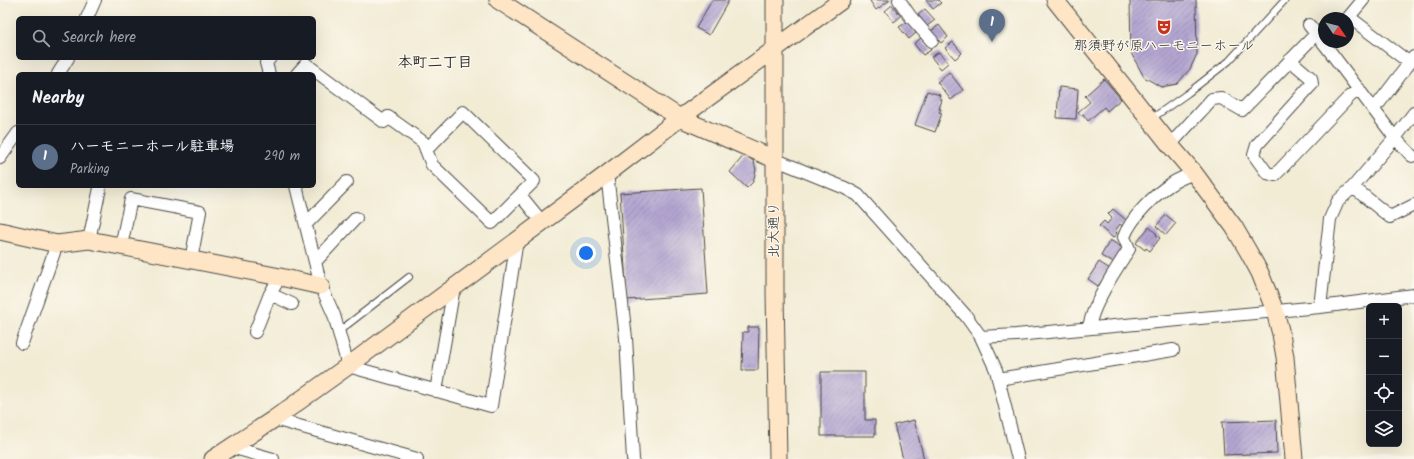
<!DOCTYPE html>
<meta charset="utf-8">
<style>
:root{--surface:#171b24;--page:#20242c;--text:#f1f3f6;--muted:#9ea1a6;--line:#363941;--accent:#ea580c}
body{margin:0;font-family:Kalam,"Klee One",sans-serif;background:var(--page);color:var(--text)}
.controls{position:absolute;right:12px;bottom:12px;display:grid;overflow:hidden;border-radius:6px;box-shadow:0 4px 16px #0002}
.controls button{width:36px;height:36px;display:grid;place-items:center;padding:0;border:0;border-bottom:1px solid var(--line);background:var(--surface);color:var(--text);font:20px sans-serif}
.compass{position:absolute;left:1318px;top:12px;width:36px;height:36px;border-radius:50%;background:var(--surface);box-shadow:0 4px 16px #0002;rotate:125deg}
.you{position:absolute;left:586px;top:253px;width:14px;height:14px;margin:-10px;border:3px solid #fff;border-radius:50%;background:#1a73e8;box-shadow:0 0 0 6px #1a73e833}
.badge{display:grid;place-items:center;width:26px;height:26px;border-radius:50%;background:var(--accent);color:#fff;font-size:13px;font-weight:700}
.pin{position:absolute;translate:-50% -33px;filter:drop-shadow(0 1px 2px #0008)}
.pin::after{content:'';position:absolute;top:21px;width:14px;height:12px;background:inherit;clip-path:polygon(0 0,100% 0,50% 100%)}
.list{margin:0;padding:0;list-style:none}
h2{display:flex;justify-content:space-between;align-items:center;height:52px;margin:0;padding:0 16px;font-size:17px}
h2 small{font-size:13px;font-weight:400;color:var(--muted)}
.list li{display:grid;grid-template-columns:26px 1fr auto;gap:12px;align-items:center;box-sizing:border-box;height:64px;padding:0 16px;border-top:1px solid var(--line)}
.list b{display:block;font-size:15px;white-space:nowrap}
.list p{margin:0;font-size:13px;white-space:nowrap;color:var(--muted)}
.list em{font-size:13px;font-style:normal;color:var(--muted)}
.icon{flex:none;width:22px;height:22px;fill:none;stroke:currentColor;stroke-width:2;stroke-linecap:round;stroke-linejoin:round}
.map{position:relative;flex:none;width:1414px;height:459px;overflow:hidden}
.search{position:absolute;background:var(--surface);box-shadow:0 4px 16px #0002;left:16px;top:16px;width:300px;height:44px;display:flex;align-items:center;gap:10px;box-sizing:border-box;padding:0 14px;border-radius:6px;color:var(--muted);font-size:15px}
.panel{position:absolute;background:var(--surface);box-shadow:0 4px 16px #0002;left:16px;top:72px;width:300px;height:116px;border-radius:6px}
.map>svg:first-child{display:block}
.building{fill:url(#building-hatch)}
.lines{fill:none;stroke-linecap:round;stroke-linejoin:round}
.lane-casing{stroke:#494844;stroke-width:8}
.street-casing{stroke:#494844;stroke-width:14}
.secondary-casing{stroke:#494844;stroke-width:19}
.lane{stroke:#fff;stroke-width:6}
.street{stroke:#fff;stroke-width:12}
.secondary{stroke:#fde5c5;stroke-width:17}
.labels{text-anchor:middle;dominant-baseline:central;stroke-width:3;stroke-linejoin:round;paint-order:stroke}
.poi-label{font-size:14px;fill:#2b2b2b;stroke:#fbf7ec}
.street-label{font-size:14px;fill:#2b2b2b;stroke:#fbf7ec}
.neighbourhood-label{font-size:15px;font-weight:bold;fill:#2b2b2b;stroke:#fbf7ec}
</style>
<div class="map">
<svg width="1414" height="459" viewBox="0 0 1414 459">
<defs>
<pattern id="building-hatch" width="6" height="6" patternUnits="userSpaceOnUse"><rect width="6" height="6" fill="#b4a6d1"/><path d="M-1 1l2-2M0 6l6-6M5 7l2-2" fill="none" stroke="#9387aa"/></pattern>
</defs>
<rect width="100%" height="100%" fill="#fbf7ec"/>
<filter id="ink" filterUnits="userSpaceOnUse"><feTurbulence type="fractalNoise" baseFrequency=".025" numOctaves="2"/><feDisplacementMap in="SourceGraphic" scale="8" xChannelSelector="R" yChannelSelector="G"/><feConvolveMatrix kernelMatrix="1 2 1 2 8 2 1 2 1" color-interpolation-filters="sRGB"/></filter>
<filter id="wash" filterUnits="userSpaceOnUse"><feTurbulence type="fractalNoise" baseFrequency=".012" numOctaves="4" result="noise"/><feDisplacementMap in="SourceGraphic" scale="16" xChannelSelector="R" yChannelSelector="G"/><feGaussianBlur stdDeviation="0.9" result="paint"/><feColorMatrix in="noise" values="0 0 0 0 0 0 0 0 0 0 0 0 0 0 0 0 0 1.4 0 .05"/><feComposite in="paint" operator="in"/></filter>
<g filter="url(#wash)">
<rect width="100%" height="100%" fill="#f2ecd5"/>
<g id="blocks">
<!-- building -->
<path class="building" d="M712,0H729L709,35L696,28Z
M872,0H890L876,10L870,1Z
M926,0H938L941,3L933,9Z
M1130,0H1196L1197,54L1190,69L1177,84L1161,87L1144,77L1131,53Z
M892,5L901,16L894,22L885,11Z
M925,9L935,20L927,26L918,15Z
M907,22L916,33L909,39L899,27Z
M939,25L948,37L941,43L931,31Z
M921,38L931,50L923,55L914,44Z
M953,42L962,53L955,59L945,48Z
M939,52L948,63L941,69L931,57Z
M949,72L963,90L951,100L937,82Z
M1104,79L1121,99L1107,111L1104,107L1088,121L1083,114L1081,116L1078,112L1090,102L1085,96Z
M1059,87L1078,89L1076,119L1057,118Z
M927,91L940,95L939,98L942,100L939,109H941L939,112L942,113L935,132L915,125Z
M745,154L754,162L756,170L753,182L747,188L730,172Z
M701,188L708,294L627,300L620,193Z
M1113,209L1126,220L1122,226L1120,224L1115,231L1117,233L1113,238L1099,226L1104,221L1107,224L1112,218L1108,214Z
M1166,215L1176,223L1166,235L1156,226Z
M1149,227L1157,234L1156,235L1160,238L1150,251L1146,248L1145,250L1136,243Z
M1110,240L1123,248L1114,263L1101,256Z
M1099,262L1110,269L1098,286L1088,279Z
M748,327H759L758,370H742L743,332H748Z
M821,372H865V420H875V436H821Z
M914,420L924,459H903L894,425Z
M1276,420L1277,453L1224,455L1222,422Z"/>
</g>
</g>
<g filter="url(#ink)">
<use href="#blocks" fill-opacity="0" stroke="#494844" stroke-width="1"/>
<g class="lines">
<defs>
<path id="lane" d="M1151,119L1188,93L1229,61L1285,0
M338,332L409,277"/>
<path id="street" d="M899,0L910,16L932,41
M1349,17L1410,63
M87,18L95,0
M1348,18L1363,0
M1309,25L1326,46L1395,138L1412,156
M1290,60L1311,78L1312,84L1257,145L1254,155L1267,173L1275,175L1350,96L1359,89
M58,74L68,58
M269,74L266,63L270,58
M297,74L306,64L384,122L388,117L423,142L432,165L492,223L520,195L542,222
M1373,108L1379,103L1414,57
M1170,145L1212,99L1221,98L1242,110L1316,34
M426,150L463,112L534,181L520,195
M0,158L18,133
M774,159L845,188L858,195L966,316L981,337L996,370L1018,459
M607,174L626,338L633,459
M296,186L321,286L334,315L348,366L491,406L517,240
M1353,187L1390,217L1414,205
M306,224L347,182
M89,240L100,188
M121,246L131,199L200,212L191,260
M315,262L356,218
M270,294L292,304
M1320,307L1330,219L1338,201L1353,187L1395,138L1414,113
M1089,328C1092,305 1116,269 1129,249L1124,237C1131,218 1154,195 1171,184C1178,179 1187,176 1194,173
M255,332L270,294L280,277
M981,337L1016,335L1320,307L1414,295
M22,343L57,244
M998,379L1173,350
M436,391L454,287
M274,419L417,459
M231,447L273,459"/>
<path id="secondary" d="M498,0L680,118L774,159
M775,0V293L778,459
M1055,0L1170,145L1194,173L1234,227L1248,251L1260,273L1275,311L1281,334L1285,357L1294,459
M0,231L57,244L89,240L280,277L321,286
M213,459L274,419L348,366L607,174L680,118L842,0"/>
</defs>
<!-- lane casing -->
<use href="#lane" class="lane-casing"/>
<!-- street casing -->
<use href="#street" class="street-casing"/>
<!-- secondary casing -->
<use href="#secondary" class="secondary-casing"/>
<!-- lane -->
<use href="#lane" class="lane"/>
<!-- street -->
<use href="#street" class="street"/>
<!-- secondary -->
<use href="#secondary" class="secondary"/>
</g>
</g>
<!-- icons -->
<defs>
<symbol id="theatre-bare" viewBox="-9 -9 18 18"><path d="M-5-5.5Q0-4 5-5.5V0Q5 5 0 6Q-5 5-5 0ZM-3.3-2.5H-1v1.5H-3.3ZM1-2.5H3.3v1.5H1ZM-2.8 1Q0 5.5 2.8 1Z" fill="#c8321e" stroke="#fbf7ec" stroke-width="2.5" paint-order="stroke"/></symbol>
</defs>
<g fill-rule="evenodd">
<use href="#theatre-bare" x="1153" y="16" width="22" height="22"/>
</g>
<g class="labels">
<!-- poi labels -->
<g class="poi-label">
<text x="1164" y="46">那須野が原ハーモニーホール</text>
</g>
<!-- street labels -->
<g class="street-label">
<text transform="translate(774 230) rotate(-90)">北大通り</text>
</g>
<!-- neighbourhood labels -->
<g class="neighbourhood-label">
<text x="435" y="63">本町二丁目</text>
</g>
</g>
</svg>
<div class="controls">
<button>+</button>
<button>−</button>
<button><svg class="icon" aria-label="locate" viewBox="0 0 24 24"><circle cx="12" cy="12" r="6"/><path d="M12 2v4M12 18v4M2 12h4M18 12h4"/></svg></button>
<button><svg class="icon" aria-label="layers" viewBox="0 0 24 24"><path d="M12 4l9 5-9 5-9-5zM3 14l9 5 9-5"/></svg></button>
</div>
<svg class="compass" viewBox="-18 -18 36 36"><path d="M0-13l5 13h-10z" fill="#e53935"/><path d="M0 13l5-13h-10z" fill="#9ea1a6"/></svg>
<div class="you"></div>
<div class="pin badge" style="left:992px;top:42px;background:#5c6f8a">1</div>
<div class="search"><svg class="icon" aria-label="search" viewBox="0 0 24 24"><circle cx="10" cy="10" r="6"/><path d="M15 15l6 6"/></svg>Search here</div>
<section class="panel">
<h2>Nearby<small></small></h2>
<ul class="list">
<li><span class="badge" style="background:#5c6f8a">1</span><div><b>ハーモニーホール駐車場</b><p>Parking</p></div><em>290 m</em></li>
</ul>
</section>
</div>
